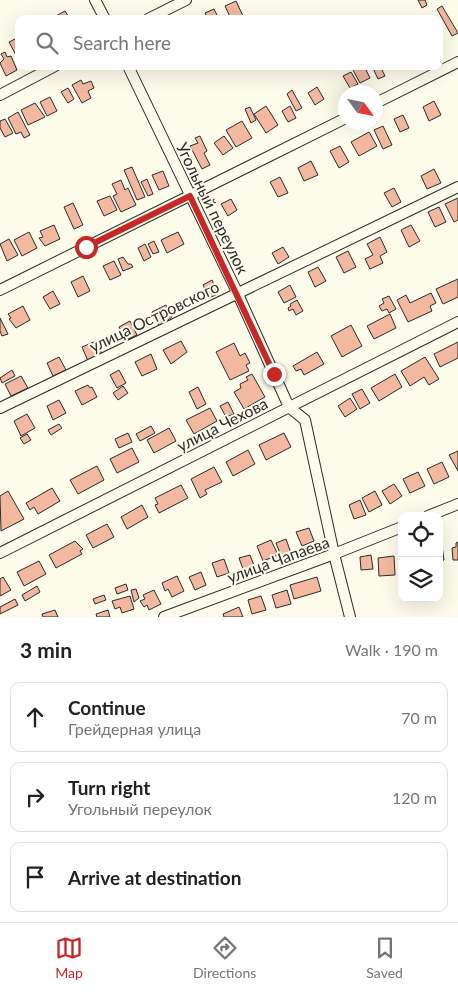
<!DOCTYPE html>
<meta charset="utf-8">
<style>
:root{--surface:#fff;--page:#f2f2f2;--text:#222;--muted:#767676;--line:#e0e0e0;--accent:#c62828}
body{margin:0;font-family:Lato,sans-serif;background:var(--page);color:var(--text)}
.controls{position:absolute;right:15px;bottom:15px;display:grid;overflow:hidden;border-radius:10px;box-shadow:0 5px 20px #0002}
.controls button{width:45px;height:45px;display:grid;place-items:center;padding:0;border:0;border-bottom:1px solid var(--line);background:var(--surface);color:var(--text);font:25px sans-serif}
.compass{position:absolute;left:338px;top:85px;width:45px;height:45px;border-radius:50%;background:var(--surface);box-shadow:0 5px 20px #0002;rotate:123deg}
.stop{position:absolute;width:15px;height:15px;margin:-11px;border:4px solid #c62828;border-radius:50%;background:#fff}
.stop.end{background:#c62828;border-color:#fff;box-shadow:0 1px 5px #0008}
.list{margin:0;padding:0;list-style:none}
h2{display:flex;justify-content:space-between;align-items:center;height:65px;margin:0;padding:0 20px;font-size:21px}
h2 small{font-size:16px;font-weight:400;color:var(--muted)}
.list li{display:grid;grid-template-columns:32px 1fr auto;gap:15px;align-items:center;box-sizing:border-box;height:70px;margin:0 10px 10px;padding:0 10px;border:1px solid var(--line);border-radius:10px}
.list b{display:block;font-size:19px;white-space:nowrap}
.list p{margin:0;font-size:16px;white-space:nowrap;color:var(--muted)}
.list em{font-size:16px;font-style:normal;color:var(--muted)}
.icon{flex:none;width:28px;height:28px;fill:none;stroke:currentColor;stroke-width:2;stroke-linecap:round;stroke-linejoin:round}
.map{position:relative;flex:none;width:458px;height:617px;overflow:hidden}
.search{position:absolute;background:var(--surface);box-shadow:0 5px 20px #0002;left:15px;right:15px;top:15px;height:55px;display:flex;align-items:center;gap:12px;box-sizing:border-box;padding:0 18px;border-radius:10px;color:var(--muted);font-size:19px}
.sheet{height:305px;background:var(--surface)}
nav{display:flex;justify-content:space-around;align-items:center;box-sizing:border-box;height:70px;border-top:1px solid var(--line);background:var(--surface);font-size:14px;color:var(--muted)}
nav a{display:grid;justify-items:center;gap:2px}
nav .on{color:var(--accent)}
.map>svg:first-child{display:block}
.building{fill:#f2b8a0;stroke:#2b2b2b}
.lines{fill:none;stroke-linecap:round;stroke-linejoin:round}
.minor-casing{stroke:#2b2b2b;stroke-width:12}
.minor{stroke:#fdfbea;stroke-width:10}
.route{stroke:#c62828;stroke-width:6}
.labels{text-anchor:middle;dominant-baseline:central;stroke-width:4;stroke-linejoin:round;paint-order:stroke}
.street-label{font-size:16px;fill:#2b2b2b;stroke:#fdfbea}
</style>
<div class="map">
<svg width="458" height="617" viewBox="0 0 458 617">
<rect width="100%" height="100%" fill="#fdfbea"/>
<!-- building -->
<path class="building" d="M418,0H425L427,5L422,8Z
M236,1L243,16L231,19L225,6Z
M442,6L458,33L452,36L437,9Z
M214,9L219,19H208L205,13Z
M65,11L70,19H52V18Z
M19,37V61L9,42Z
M5,52L7,57L11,56L17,70L6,76L0,63L4,59L1,54Z
M359,66H364L370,78L360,83L353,70Z
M372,66H380L385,76L378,79Z
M351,72L358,84L350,88L343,76Z
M81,80L83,84L91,81L94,88L88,91L91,98L82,103L72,85Z
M317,87L324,99L315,105L308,93Z
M68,88L74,99L68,103L61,92Z
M292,90L302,108L296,111L287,94Z
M50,97L57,111L47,116L40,102Z
M434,101L441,115L429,121L423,107Z
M35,103L45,117L28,125L21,110Z
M266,106L278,125L266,133L254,114Z
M290,106L296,118L288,122L282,111Z
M250,107L256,120L251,123L245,109Z
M18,112L30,135L24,138L21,132L16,134L8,118Z
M403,115L409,128L400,132L394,119Z
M5,119L13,133L5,137L0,128V121Z
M242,121L252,138L236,147L226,130Z
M383,126L392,145L383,149L374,130Z
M369,132L377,146L359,156L351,142Z
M200,136L207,151L204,153L210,165L202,169L190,146L198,143L195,138Z
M224,136L233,148L223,155L214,143Z
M340,146L349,162L339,168L330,151Z
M311,161L318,175L304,181L298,168Z
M132,167L145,197L137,200L124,170Z
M434,169L441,183L427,189L421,176Z
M163,171L169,186L159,190L152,175Z
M280,177L288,193L278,197L270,182Z
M147,179L153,194L148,196L141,182Z
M121,180L125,190L128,188L136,205L121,212L113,196L117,194L112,184Z
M394,188L401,202L392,207L384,193Z
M110,196L117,210L104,216L97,201Z
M458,198V220L454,222L445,204Z
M231,199L237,210L228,216L221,204Z
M73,203L83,225L74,229L64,207Z
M439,207L446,222L435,227L428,212Z
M54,225L60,239L45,246L39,238L43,237L40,231Z
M411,225L420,241L409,247L401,230Z
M29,232L37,248L22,256L14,240Z
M178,232L184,244L167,253L161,240Z
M380,237L387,252L380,256L383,263L370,269L365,259L373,255L367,244Z
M9,239L18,255L7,261L0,244Z
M154,241L159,252L153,254L148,244Z
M145,244L151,257L144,261L138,248Z
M283,247L289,257L278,264L272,253Z
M348,251L356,267L344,273L336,257Z
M123,257L128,264H131L133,267L123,271L118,259Z
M114,261L121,275L110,280L103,266Z
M318,267L326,281L315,287L308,272Z
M83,276L90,291L78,297L71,282Z
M458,279V297L443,304L436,289Z
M212,280L218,294L209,298L203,285Z
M290,285L296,297L284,303L278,292Z
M53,291L60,304L50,309L43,297Z
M431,293L436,303L430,306L432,311L408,322L397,300L406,295L410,303Z
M389,296L396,309L389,313L387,309L382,311L379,306L384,303L382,299Z
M297,300L303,311L296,315L293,309L289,311L288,308L291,306L290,304Z
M166,305L172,317L168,320L170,323L159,326L152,312Z
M23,306L30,320L16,328L9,319L11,318L8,314Z
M390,314L396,328L374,339L367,326Z
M0,318L8,334L2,336L0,331Z
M130,321L137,335L126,340L119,327Z
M351,325L362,346L342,357L331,336Z
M96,341L102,354L88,361L82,347Z
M181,341L187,352L171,364L163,350Z
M458,342V358L440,367L434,354Z
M234,343L240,356L245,353L250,363L246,365L249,371L230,380L216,352Z
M317,352L324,364L304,375L301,369L296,371L293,366Z
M151,354L157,369L142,376L135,362Z
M59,357L66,370L53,376L47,363Z
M425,357L439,379L429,385L424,377L410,386L401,371Z
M12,370L15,376L2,383L0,378Z
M119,370L126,383L117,388L110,375Z
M252,374L265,397L244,409L234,392L241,388L240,384L248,380L246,377Z
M395,374L402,387L379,401L371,388Z
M21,376L28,388L11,396L5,384Z
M88,385L90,388L92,387L97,397L82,405L75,391Z
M123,386L128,393L118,400L113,393Z
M198,387L206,404L197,409L189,392Z
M362,389L370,403L360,409L352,394Z
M350,398L357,409L345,417L338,406Z
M59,400L66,413L53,420L47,406Z
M228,402L234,414L226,417L220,406Z
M210,408L217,421L194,434L186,420Z
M27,414L35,428L21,436L14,421Z
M59,424L62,428L51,435L48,430Z
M151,426L155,433L140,441L136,434Z
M169,428L176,441L154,453L147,440Z
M128,433L132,442L119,448L115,439Z
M284,433L291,447L266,460L259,445Z
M27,434L31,440L24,444L20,438Z
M132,448L139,462L117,473L110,459Z
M248,450L255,464L233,476L226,462Z
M458,451V471L449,455Z
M442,462L449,477L434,484L427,469Z
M97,466L104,480L78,494L70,480Z
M214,467L222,482L205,490L207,494L200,498L191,479Z
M418,472L425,486L410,493L403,479Z
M394,484L402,496L390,504L382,491Z
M181,485L188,498L159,513L155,505L158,504L155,498Z
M52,488L60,501L38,514L34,507L30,510L26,503Z
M8,491L24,519L1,531L0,496Z
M375,491L382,505L369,512L362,498Z
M360,500L366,515L354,519L349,505Z
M142,505L148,517L127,529L121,517Z
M107,524L114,537L93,548L86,535Z
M309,528L314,541L302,546L296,532Z
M286,539L291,553L281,556L276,543Z
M271,540L278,555L263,561L257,546Z
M75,541L83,549L80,551L82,554L56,568L49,555Z
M458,542V560H453L452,548L456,547V543Z
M439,546H442L444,560L439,561Z
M250,555L255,568L244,572L239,558Z
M371,555L373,569L361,570L360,557Z
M394,556L395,575L379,576L378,558Z
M224,559L229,573L217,577L212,563Z
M39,561L46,574L24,586L17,572Z
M201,572L206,585L195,590L189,577Z
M177,576L184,591L172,597L168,589L165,591L162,583Z
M3,577L11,590L0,596V579Z
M317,577L321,591L294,599L290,585Z
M126,584L128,590L117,594L115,588Z
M37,586L40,592L25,601L22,595Z
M136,589L139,598L134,602L131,590Z
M154,590L161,604L149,610L147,605L144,607L140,601L145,599L143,595Z
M287,590L291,604L276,608L272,595Z
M104,595L106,600L95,604L93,599Z
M130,596L134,609L122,613L120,607L115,609L112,601Z
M261,596L266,610L252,614L248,600Z
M15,599L18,605L0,614V607Z
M239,607L243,617H224L223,614Z
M55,610L58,617H43L42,614Z
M108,610L110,617H97L96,614Z"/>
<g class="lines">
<defs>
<path id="minor" d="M95,0L105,19
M148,19L186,0
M128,66L237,292L289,407L305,420L334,554L350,617
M0,95L55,66
M376,103L458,62
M0,290L346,118
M0,408L458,187
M428,516L458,504
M0,553L458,322
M164,617L334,554L402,527"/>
</defs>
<!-- minor casing -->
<use href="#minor" class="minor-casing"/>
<!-- minor -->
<use href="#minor" class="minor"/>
</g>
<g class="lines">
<!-- route -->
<path class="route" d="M86,247L190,196L274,374"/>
</g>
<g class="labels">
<!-- street labels -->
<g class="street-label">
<text transform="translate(213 208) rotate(64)">Угольный переулок</text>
<text transform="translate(154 316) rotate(-26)">улица Островского</text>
<text transform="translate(222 424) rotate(-27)">улица Чехова</text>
<text transform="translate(278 559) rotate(-20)">улица Чапаева</text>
</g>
</g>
</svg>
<div class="controls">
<button><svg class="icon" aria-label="locate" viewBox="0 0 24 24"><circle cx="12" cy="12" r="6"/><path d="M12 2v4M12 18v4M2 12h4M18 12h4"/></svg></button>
<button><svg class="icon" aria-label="layers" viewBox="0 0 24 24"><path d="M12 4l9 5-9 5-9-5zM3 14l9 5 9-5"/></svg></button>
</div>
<svg class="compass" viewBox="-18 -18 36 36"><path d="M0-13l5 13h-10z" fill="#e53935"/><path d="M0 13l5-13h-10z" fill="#767676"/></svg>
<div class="stop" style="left:86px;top:247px"></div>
<div class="stop end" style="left:274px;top:374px"></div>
<div class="search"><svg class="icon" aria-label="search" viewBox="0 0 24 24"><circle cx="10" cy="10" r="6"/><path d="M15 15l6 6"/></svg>Search here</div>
</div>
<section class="sheet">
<h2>3 min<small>Walk · 190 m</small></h2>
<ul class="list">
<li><svg class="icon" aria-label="ahead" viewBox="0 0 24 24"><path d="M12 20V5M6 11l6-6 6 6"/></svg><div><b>Continue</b><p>Грейдерная улица</p></div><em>70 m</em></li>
<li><svg class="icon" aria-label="right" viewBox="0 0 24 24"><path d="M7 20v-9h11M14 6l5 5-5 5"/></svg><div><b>Turn right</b><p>Угольный переулок</p></div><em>120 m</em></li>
<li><svg class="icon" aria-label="arrive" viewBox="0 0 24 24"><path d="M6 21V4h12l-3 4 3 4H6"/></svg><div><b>Arrive at destination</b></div></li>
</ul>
</section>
<nav>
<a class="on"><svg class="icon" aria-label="map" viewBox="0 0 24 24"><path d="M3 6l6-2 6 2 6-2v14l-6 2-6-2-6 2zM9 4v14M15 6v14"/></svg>Map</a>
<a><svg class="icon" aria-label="directions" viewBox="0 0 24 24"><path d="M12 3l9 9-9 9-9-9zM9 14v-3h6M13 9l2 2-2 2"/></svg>Directions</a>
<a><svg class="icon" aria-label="saved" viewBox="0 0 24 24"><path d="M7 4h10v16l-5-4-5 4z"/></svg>Saved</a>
</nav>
